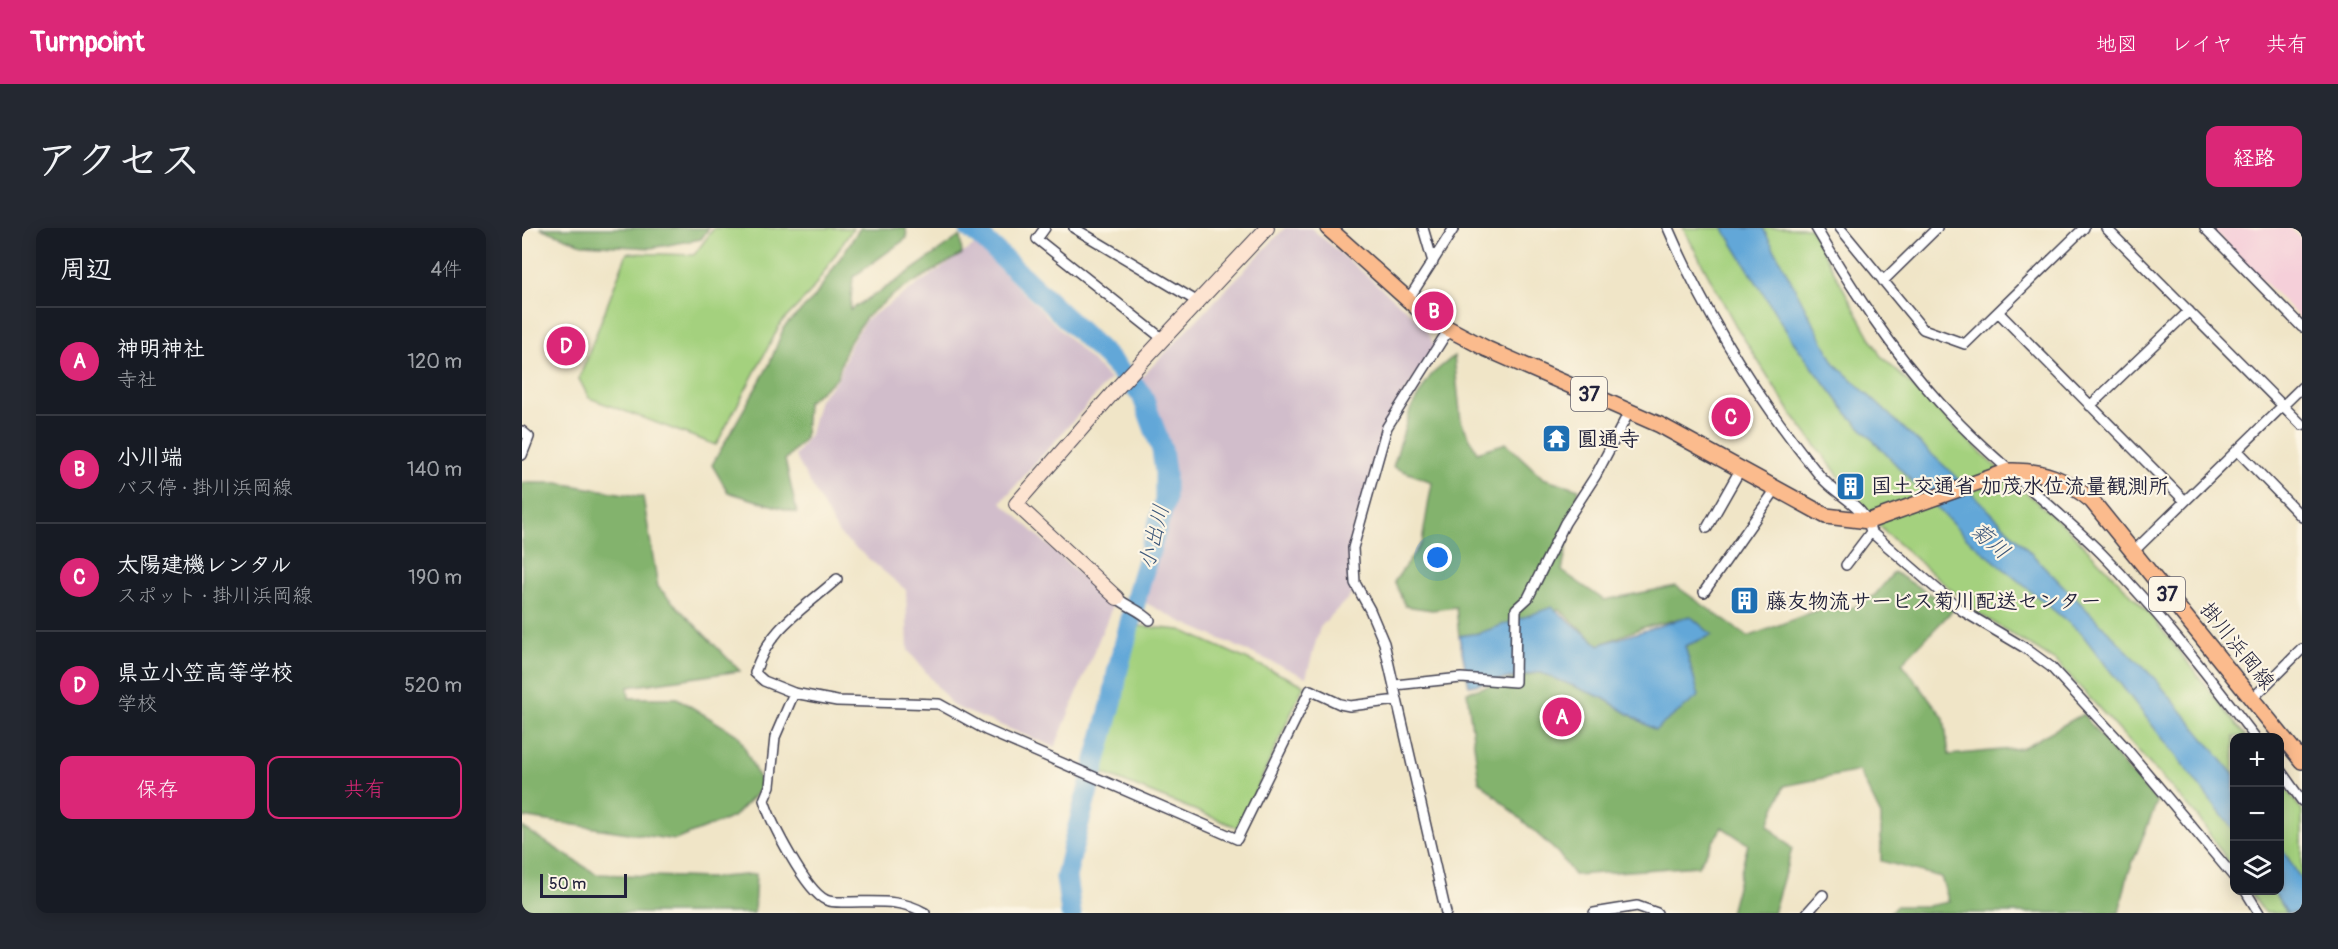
<!DOCTYPE html>
<html lang="ja">
<meta charset="utf-8">
<style>
:root{--surface:#171b24;--page:#242831;--text:#f1f3f6;--muted:#9ea1a6;--line:#363941;--accent:#db2777}
body{margin:0;font-family:Pangolin,"Klee One",sans-serif;background:var(--page);color:var(--text)}
.controls{position:absolute;right:18px;bottom:18px;display:grid;overflow:hidden;border-radius:12px;box-shadow:0 3px 15px #0003}
.controls button{width:54px;height:54px;display:grid;place-items:center;padding:0;border:0;border-bottom:2px solid var(--line);background:var(--surface);color:var(--text);font:30px sans-serif}
.scale{position:absolute;left:18px;bottom:15px;width:87px;box-sizing:border-box;padding-left:6px;border:3px solid #22223b;border-top:0;font-size:16px;line-height:21px;white-space:nowrap;color:#22223b;-webkit-text-stroke:4px #fcf5e5;paint-order:stroke}
.you{position:absolute;left:916px;top:330px;width:21px;height:21px;margin:-15px;border:4px solid #fff;border-radius:50%;background:#1a73e8;box-shadow:0 0 0 9px #1a73e833}
.badge{display:grid;place-items:center;width:39px;height:39px;border-radius:50%;background:var(--accent);color:#fff;font-size:20px;font-weight:700}
.pin{position:absolute;translate:-50% -50%;border:3px solid #fff;box-shadow:0 2px 6px #0006}
.list{margin:0;padding:0;list-style:none}
h2{display:flex;justify-content:space-between;align-items:center;height:78px;margin:0;padding:0 24px;font-size:26px}
h2 small{font-size:20px;font-weight:400;color:var(--muted)}
.list li{display:grid;grid-template-columns:39px 1fr auto;gap:18px;align-items:center;box-sizing:border-box;height:108px;padding:0 24px;border-top:2px solid var(--line)}
.list b{display:block;font-size:22px;white-space:nowrap}
.list p{margin:0;font-size:20px;white-space:nowrap;color:var(--muted)}
.list em{font-size:20px;font-style:normal;color:var(--muted)}
.actions{display:flex;gap:12px;padding:18px 24px}
.actions a{flex:1;padding:14px 0;border:2px solid var(--accent);border-radius:12px;text-align:center;font-size:21px;color:var(--accent)}
.actions .main{background:var(--accent);color:#fff}
.icon{flex:none;width:33px;height:33px;fill:none;stroke:currentColor;stroke-width:2;stroke-linecap:round;stroke-linejoin:round}
.map{position:relative;flex:none;width:1780px;height:685px;overflow:hidden;border-radius:12px}
header{display:flex;align-items:center;gap:36px;box-sizing:border-box;height:84px;padding:0 30px;background:var(--accent);color:#fff}
header strong{font-size:28px}
nav{display:flex;gap:33px;margin-inline-start:auto;font-size:21px}
.intro{display:flex;align-items:center;justify-content:space-between;box-sizing:border-box;height:144px;padding:0 36px}
h1{margin:0;font-size:42px}
.button{padding:15px 27px;border-radius:12px;background:var(--accent);color:#fff;font-size:21px;font-weight:700}
main{display:flex;gap:36px;padding:0 36px}
aside{flex:1;background:var(--surface);border-radius:12px;box-shadow:0 3px 15px #0003}
.map>svg:first-child{display:block}
.built{fill:#f5cfd9}
.industrial{fill:#d1bdcb}
.green{fill:#a4d17e;stroke:#637a5c;stroke-width:1.5}
.forest{fill:#83b36d;stroke:#526a54;stroke-width:1.5}
.water{fill:#62a7d8;stroke:#42648a;stroke-width:1.5}
.lines{fill:none;stroke-linecap:round;stroke-linejoin:round}
.river{stroke:#62a7d8;stroke-width:21}
.street-casing{stroke:#413f50;stroke-width:12}
.secondary-casing{stroke:#413f50;stroke-width:16}
.primary-casing{stroke:#413f50;stroke-width:18}
.street{stroke:#fff;stroke-width:9}
.secondary{stroke:#fde4d1;stroke-width:14}
.primary{stroke:#fbbb8d;stroke-width:15}
.labels{text-anchor:middle;dominant-baseline:central;stroke-width:4.5;stroke-linejoin:round;paint-order:stroke}
.shield{fill:#fcf5e5;stroke:#63616e;stroke-width:1.5}
.shield-label{font-size:20px;font-weight:bold;fill:#22223b}
.poi-label{font-size:21px;font-weight:bold;fill:#22223b;stroke:#fcf5e5;text-anchor:start}
.street-label{font-size:21px;fill:#22223b;stroke:#fcf5e5}
.water-label{font-size:22px;font-style:italic;fill:#3c577a;stroke:#fcf5e5}
</style>
<header>
<strong>Turnpoint</strong>
<nav><a>地図</a><a>レイヤ</a><a>共有</a></nav>
</header>
<div class="intro"><h1>アクセス</h1><a class="button">経路</a></div>
<main>
<aside>
<h2>周辺<small>4件</small></h2>
<ul class="list">
<li><span class="badge">A</span><div><b>神明神社</b><p>寺社</p></div><em>120 m</em></li>
<li><span class="badge">B</span><div><b>小川端</b><p>バス停 · 掛川浜岡線</p></div><em>140 m</em></li>
<li><span class="badge">C</span><div><b>太陽建機レンタル</b><p>スポット · 掛川浜岡線</p></div><em>190 m</em></li>
<li><span class="badge">D</span><div><b>県立小笠高等学校</b><p>学校</p></div><em>520 m</em></li>
</ul>
<div class="actions"><a class="main">保存</a><a>共有</a></div>
</aside>
<div class="map">
<svg width="1780" height="685" viewBox="0 0 1780 685">
<rect width="100%" height="100%" fill="#fcf5e5"/>
<filter id="ink" filterUnits="userSpaceOnUse"><feTurbulence type="fractalNoise" baseFrequency=".0167" numOctaves="2"/><feDisplacementMap in="SourceGraphic" scale="12" xChannelSelector="R" yChannelSelector="G"/><feConvolveMatrix kernelMatrix="1 2 1 2 8 2 1 2 1" color-interpolation-filters="sRGB"/></filter>
<filter id="wash" filterUnits="userSpaceOnUse"><feTurbulence type="fractalNoise" baseFrequency=".008" numOctaves="4" result="noise"/><feDisplacementMap in="SourceGraphic" scale="24" xChannelSelector="R" yChannelSelector="G"/><feGaussianBlur stdDeviation="1.35" result="paint"/><feColorMatrix in="noise" values="0 0 0 0 0 0 0 0 0 0 0 0 0 0 0 0 0 1.4 0 .05"/><feComposite in="paint" operator="in"/></filter>
<g filter="url(#wash)">
<rect width="100%" height="100%" fill="#f0e5c7"/>
<!-- built -->
<path class="built" d="M1689,0H1768L1780,12V92Z"/>
<!-- industrial -->
<path class="industrial" d="M763,0H789L900,95L913,118L870,184L832,300L827,337L831,365L798,399L784,449L658,393L620,373L649,265L650,237L632,171L617,152Z
M453,17L588,151L479,274L591,377L533,519L431,478L386,422L384,362L317,306L273,228L288,206L297,171L316,151L328,118L344,92Z"/>
<!-- green -->
<path class="green" d="M192,0H331L288,65L259,95L194,217L67,170L57,151L105,25L172,27Z
M1161,0H1288L1358,127L1471,236L1546,301L1627,385L1724,509H1712V642L1676,589L1535,434L1456,385L1364,305L1329,264L1269,185L1214,98Z
M616,398L659,402L782,457L717,600L580,545Z
M1758,552L1780,583V685H1743L1727,663L1758,662Z"/>
<!-- forest -->
<path class="forest" d="M18,0H187L179,11L129,20L60,16Z
M338,0H384L385,10L331,49L328,82L373,54L438,8L440,26L375,64L344,89L324,120L315,150L285,174L283,210L263,232L275,285L206,264L190,237L247,137L262,99L292,70Z
M932,128L939,193L955,224L984,215L1021,250L1057,261L1040,343L1082,372L1154,358L1226,409L1293,383L1332,379L1353,367L1372,344L1432,381L1380,435L1422,490L1427,527L1500,520L1561,486L1601,537L1635,574L1606,646L1597,685H1367L1375,678H1405L1427,674L1419,649L1359,633V588L1337,543L1262,558L1246,597L1270,621L1251,685H1208L1226,616L1200,599L1176,638L1052,647L1036,625L957,553L945,464L1017,444L1081,470L1133,502L1163,418L1189,406L1168,388L1119,400L1077,417L1037,381L958,405L937,408L934,379L910,382L883,378L875,359L872,354L900,314L910,254L871,239L888,182L909,147Z
M0,255H36L121,269L136,359L218,443L106,459L107,470H155L217,508L241,559L211,589L153,612L0,589Z
M0,599L74,646L186,650L234,646L232,685H0Z"/>
<!-- water -->
<path class="water" d="M1201,0H1241L1313,136L1432,247L1635,453L1712,547V603L1559,405L1441,307L1325,185L1270,112Z
M1030,379L1077,417L1168,388L1190,407L1163,418L1177,468L1133,502L1081,470L1017,444L947,458L937,408L958,405Z
M1758,617L1780,653V685H1765L1751,663L1758,662Z"/>
<g class="lines">
<!-- river -->
<path class="river" d="M447,0L459,9L586,130L620,167L640,222L643,244V273L619,352L595,445L591,470L554,606L544,649L549,685"/>
</g>
</g>
<g filter="url(#ink)">
<g class="lines">
<defs>
<path id="street" d="M523,0L515,11L641,111
M552,0L676,74
M901,0L911,34
M1146,0C1184,88 1238,174 1298,248C1315,269 1343,276 1349,304L1439,382L1503,420L1529,439L1603,519L1712,649
M1294,0C1330,61 1369,121 1417,174C1466,229 1527,273 1579,325C1635,382 1685,446 1733,509
M1318,0L1401,101L1443,116L1562,0
M1584,0L1780,197
M1683,0L1780,99
M1361,53L1415,0
M886,72L932,0
M1476,84L1663,273
M1568,178L1667,83
M0,203L7,209L0,227
M1715,222L1780,289
M1185,300L1218,242
M1611,324L1780,159
M1324,337L1349,304
M315,351C282,381 246,400 233,445L242,453L272,465L253,509L248,558L242,572C249,595 284,663 304,672C311,675 321,674 327,674C354,674 380,671 403,685
M1182,364L1254,261
M595,370C606,379 618,382 628,392
M873,457L939,450L993,454L994,381L1006,370L1043,295L1074,247L1107,184
M272,465L315,473L417,476L464,502L715,611L788,462L818,476L828,478L875,472
M1731,470L1780,421
M1758,542L1780,573
M1723,662L1737,685
M924,685L862,415L848,382L833,355L831,320L865,199L927,101
M1072,685L1115,678L1135,685
M1285,685L1301,667"/>
<path id="secondary" d="M595,370L494,276L596,159L745,0"/>
<path id="primary" d="M806,0L902,86L927,101L965,121L1138,197L1304,288L1347,293L1487,243C1521,242 1544,251 1570,273L1780,533"/>
</defs>
<!-- street casing -->
<use href="#street" class="street-casing"/>
<!-- secondary casing -->
<use href="#secondary" class="secondary-casing"/>
<!-- primary casing -->
<use href="#primary" class="primary-casing"/>
<!-- street -->
<use href="#street" class="street"/>
<!-- secondary -->
<use href="#secondary" class="secondary"/>
<!-- primary -->
<use href="#primary" class="primary"/>
</g>
</g>
<!-- icons -->
<defs>
<symbol id="temple-square" viewBox="-11 -11 22 22"><rect x="-9" y="-9" width="18" height="18" rx="4" fill="#1f6fb2" stroke="#fcf5e5"/><path d="M0-6L5-2H3V0L6.5 2.5H4V6H1.5V3h-3V6H-4V2.5H-6.5L-3 0V-2H-5Z" fill="#fff"/></symbol>
<symbol id="building-square" viewBox="-11 -11 22 22"><rect x="-9" y="-9" width="18" height="18" rx="4" fill="#1f6fb2" stroke="#fcf5e5"/><path d="M-4-6H4V6H1V3H-1V6H-4ZM-2.5-4.3h1.7v1.8h-1.7ZM.8-4.3h1.7v1.8H.8ZM-2.5-1h1.7V.8h-1.7ZM.8-1h1.7V.8H.8Z" fill="#fff"/></symbol>
</defs>
<g fill-rule="evenodd">
<use href="#temple-square" x="1018" y="194" width="33" height="33"/>
<use href="#building-square" x="1312" y="242" width="33" height="33"/>
<use href="#building-square" x="1206" y="356" width="33" height="33"/>
</g>
<g class="labels">
<!-- shield labels -->
<g class="shield">
<rect x="1049" y="149" width="36" height="34" rx="4.5"/>
<rect x="1627" y="349" width="36" height="34" rx="4.5"/>
</g>
<g class="shield-label">
<text x="1067" y="166">37</text>
<text x="1645" y="366">37</text>
</g>
<!-- poi labels -->
<g class="poi-label">
<text x="1055" y="211">圓通寺</text>
<text x="1349" y="258">国土交通省 加茂水位流量観測所</text>
<text x="1244" y="373">藤友物流サービス菊川配送センター</text>
</g>
<!-- street labels -->
<g class="street-label">
<text transform="translate(1715 418) rotate(51)">掛川浜岡線</text>
</g>
<!-- water labels -->
<g class="water-label">
<text transform="translate(632 309) rotate(-76)">小出川</text>
<text transform="translate(1468 313) rotate(40)">菊川</text>
</g>
</g>
</svg>
<div class="controls">
<button>+</button>
<button>−</button>
<button><svg class="icon" aria-label="layers" viewBox="0 0 24 24"><path d="M12 4l9 5-9 5-9-5zM3 14l9 5 9-5"/></svg></button>
</div>
<div class="scale">50 m</div>
<div class="you"></div>
<div class="pin badge" style="left:1040px;top:489px">A</div>
<div class="pin badge" style="left:912px;top:83px">B</div>
<div class="pin badge" style="left:1209px;top:189px">C</div>
<div class="pin badge" style="left:44px;top:118px">D</div>
</div>
</main>
